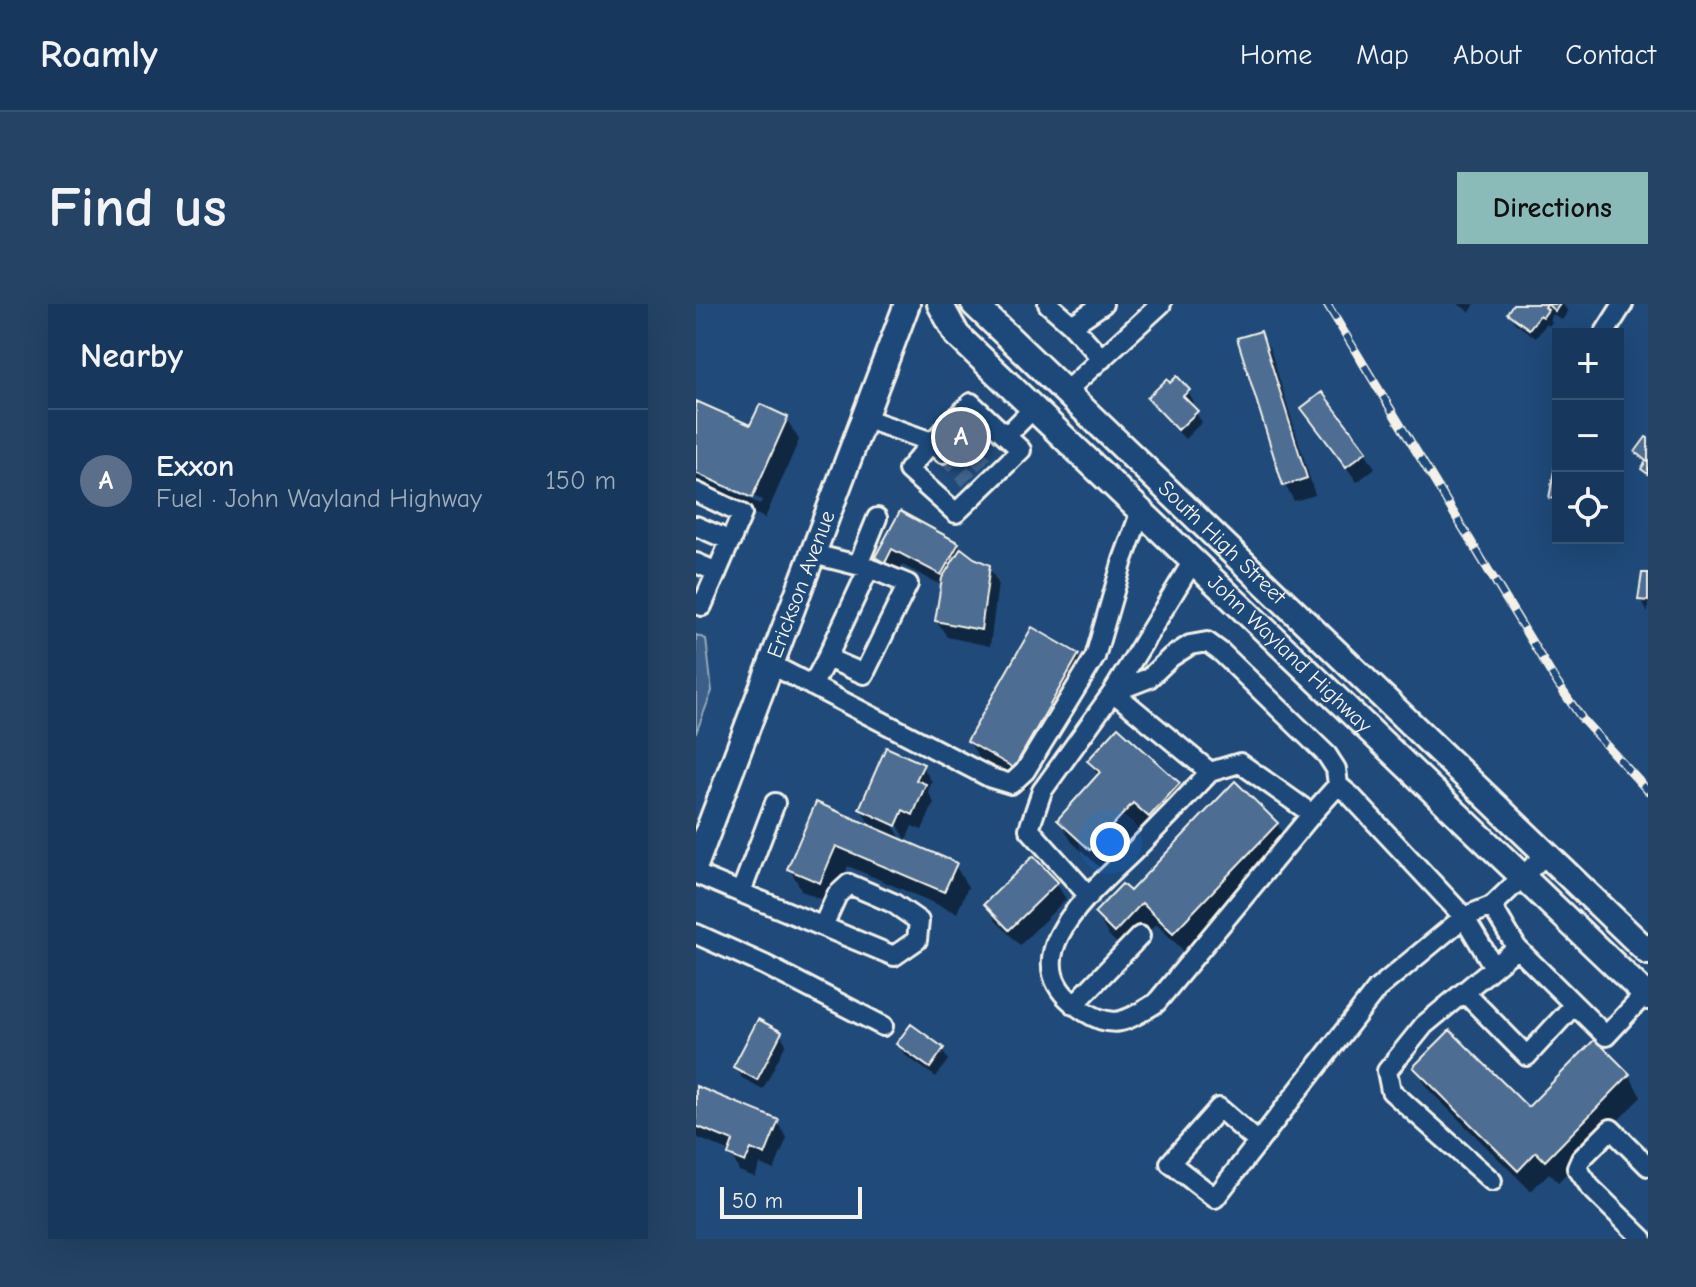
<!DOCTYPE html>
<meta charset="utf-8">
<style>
:root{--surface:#17385c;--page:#244365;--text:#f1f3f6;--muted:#9eacbb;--line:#365272;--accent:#8bbbb9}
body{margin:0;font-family:"Comic Neue",sans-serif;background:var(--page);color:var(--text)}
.controls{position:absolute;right:24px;top:24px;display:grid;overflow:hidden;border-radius:0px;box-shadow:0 8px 32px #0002}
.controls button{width:72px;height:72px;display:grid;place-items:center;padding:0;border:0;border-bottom:2px solid var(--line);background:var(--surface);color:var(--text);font:40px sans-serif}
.scale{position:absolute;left:24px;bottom:20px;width:142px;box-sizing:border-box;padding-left:8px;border:4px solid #f4f1e8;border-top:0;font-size:22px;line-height:28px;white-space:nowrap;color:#f4f1e8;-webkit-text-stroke:6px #1f4a7a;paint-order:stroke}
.you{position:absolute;left:414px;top:538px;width:28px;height:28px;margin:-20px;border:6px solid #fff;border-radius:50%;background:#1a73e8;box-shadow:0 0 0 12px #1a73e833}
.badge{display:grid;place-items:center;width:52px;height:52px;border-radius:50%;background:var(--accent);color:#fff;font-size:26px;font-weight:700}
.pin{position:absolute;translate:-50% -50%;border:4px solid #fff;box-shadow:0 2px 8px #0006}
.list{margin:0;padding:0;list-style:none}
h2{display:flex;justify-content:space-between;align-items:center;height:104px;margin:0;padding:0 32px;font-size:34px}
h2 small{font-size:26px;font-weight:400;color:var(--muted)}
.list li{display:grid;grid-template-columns:52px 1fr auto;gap:24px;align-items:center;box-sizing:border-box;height:144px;padding:0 32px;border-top:2px solid var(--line)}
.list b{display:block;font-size:30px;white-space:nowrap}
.list p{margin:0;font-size:26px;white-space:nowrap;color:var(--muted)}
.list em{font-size:26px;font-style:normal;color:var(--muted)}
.icon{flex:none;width:44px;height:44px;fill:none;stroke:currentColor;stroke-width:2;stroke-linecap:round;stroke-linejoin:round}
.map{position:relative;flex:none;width:952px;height:935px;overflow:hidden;border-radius:0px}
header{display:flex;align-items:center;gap:48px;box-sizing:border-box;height:112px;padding:0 40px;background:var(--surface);border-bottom:2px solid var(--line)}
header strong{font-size:38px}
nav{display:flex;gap:44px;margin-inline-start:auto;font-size:28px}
.intro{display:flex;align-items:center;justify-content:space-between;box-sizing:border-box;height:192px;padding:0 48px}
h1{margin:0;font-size:56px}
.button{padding:20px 36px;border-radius:0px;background:var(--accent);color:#111;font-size:28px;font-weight:700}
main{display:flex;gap:48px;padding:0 48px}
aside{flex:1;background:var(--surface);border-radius:0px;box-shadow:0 8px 32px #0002}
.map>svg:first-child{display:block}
.green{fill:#3a5f88;stroke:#97a8b8;stroke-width:2}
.shadow{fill:#0007}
.building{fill:#4d6e92;stroke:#f4f1e8;stroke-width:2}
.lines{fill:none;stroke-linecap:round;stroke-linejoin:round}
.minor-tunnel{stroke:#3f638a;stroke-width:18;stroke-dasharray:18 9;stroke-linecap:butt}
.minor-casing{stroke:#f4f1e8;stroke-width:24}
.major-casing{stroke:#f4f1e8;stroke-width:30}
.minor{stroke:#1f4a7a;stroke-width:18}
.major{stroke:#1f4a7a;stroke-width:24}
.rail-casing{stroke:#f4f1e8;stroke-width:9}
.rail{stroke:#1f4a7a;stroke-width:6;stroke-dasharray:18;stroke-linecap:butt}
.labels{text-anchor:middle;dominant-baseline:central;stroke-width:8;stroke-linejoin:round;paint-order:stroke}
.street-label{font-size:22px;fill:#f4f1e8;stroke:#1f4a7a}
</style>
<header>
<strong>Roamly</strong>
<nav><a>Home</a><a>Map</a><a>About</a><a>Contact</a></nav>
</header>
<div class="intro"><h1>Find us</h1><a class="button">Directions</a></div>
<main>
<aside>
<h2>Nearby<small></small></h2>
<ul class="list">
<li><span class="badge" style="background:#5c6f8a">A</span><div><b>Exxon</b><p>Fuel · John Wayland Highway</p></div><em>150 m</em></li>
</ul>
</aside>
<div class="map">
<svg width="952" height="935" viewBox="0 0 952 935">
<rect width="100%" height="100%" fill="#1f4a7a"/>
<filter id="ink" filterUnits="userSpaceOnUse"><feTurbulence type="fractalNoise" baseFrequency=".0125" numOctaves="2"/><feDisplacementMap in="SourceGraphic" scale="16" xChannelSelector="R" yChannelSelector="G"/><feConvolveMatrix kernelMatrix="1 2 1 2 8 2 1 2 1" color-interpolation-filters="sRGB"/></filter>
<g filter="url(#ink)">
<!-- green -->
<path class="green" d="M0,331L10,335L16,387L0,429Z"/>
<!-- shadow -->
<path class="shadow" d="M762,0H779L774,8Z
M819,0H867L872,8L866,16L857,10L854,14L856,18L853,22L850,20L840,34L819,19L813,9Z
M564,29L574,45L619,191L598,197L589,181Z
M492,87L498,98L494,101L506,118L489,135L460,105L454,95Z
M0,99L55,124L90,114L103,136L69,214L0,184V171L64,200L66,196L0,166Z
M608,104L669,148L679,164L661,178Z
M204,210L262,241L277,256L292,262L302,279L294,342L251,333L241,317L247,282L206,261L198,274L190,270L181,253Z
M952,271V309L944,295Z
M382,351L394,373L331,485L286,459L273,437Z
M394,457L482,480L495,502L466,534L451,519L408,567L376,538L363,516L402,472Z
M226,462L236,478L232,487L238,499L226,526L216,522L210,536L197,512L193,514L207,538L259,561L272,583L261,609L152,562L136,600L106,587L94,565L121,501L176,525L165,505Z
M539,480L581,520L594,542L491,650L460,620L432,649L413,632L400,610L434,590Z
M360,579L370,595L324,641L300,617L290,601Z
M84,729L90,740L67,785L46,774L40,763Z
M899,738L933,771L945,793L862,878L853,869L835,887L732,785L720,764L832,805Z
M203,741L246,746L252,756L240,773L209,751Z
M0,784L81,818L91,834L78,866L64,860L59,873L43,867L35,848L0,833Z"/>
<!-- building -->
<path class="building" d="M817,0H864L859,7L851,0L849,3L852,6L847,13L844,11L833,25L811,9Z
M565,27L611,174L587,182L541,34Z
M481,72L494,86L487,92L502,107L482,126L451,94L471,75L474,79Z
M626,88L671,147L650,163L605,104Z
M0,97L54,121L64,100L92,113L56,194L0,169Z
M950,133L952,134V170L945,165L950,157L939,148Z
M861,151H862V195L853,194Z
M204,207L263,239L245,271L196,245L189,259L179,253Z
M265,244L278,254L294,261L285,326L239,317L246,274Z
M946,269H952V297L942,296Z
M336,323L383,350L318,464L271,437Z
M422,423L484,479L453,513L437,499L394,546L361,516L404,468L391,457Z
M190,443L228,460L220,476L230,480L217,511L207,506L200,522L163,505Z
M539,477L582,519L477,629L446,599L418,629L398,609L426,580L434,587Z
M120,498L261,559L248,588L140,542L124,579L91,565Z
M337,552L362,578L313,626L288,600Z
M62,715L86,728L61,776L37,763Z
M215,720L248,744L234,764L200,740Z
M754,726L832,803L899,735L934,770L849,857L840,848L822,867L717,763Z
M0,782L83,816L69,851L55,845L49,858L32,851L37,837L0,822Z"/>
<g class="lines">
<!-- minor-tunnel -->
<path class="minor-tunnel" d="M261,134L289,160
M247,149L273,176"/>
<defs>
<path id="minor" d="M352,0L376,21L406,55
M376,21L407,0
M908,30L927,0
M369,88L465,0
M168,114L236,138L275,99L310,132L338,104
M247,149L236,138L212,166L260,209L325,146L310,132
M0,188L46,210L6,302L0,299
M0,222L35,237
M497,257L417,388L514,468L544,459L616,510L642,481L655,492L768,613L796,602L850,550
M0,259L21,268
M162,261L181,214
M131,354L173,264
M76,361L295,474L315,480L329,467L399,353L427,256L445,207
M116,382L131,354L168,370L212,280L173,264L117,250
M514,468C489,495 463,522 437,548C397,587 308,657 388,707C419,727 432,716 460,699L616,510
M0,570C66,597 132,625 198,652L221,636L223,617L197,599L153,580L141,591L127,622
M45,588L79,499
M393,592L333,525L346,487L417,388L453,374L475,353L494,341L511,338L526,349L631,451L640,465L642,481
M796,602L821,644L910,732L949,690
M0,630L69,661L187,722
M768,688L831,752L877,702
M378,701L444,632
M562,838L523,804L474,859L519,894L681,685L768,613L798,663
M796,877L695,787L691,767L728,721L821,644
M947,935L894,883L881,864L885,855L915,825L952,862"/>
<g id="major">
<path id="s1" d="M244,0L261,31L952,693"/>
<path id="s2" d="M278,0L952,648"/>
<path id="s3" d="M0,559L211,0"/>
</g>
</defs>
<!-- minor casing -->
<use href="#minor" class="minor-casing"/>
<!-- major casing -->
<use href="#major" class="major-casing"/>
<!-- minor -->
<use href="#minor" class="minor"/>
<!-- major -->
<use href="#major" class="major"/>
<defs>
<path id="rail" d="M631,0L859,376L887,416L952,487"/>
</defs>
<!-- rail casing -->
<use href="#rail" class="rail-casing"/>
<!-- rail -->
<use href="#rail" class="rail"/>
</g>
</g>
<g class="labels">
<!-- street labels -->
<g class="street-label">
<text stroke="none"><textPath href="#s2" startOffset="344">South High Street</textPath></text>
<text stroke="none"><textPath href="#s3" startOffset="298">Erickson Avenue</textPath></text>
<text stroke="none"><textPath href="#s1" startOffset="496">John Wayland Highway</textPath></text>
</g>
</g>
</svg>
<div class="controls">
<button>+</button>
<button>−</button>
<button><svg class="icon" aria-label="locate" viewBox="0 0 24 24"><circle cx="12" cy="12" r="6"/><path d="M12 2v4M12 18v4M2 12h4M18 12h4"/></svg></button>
</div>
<div class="scale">50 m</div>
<div class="you"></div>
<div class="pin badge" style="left:265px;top:133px;background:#5c6f8a">A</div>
</div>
</main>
